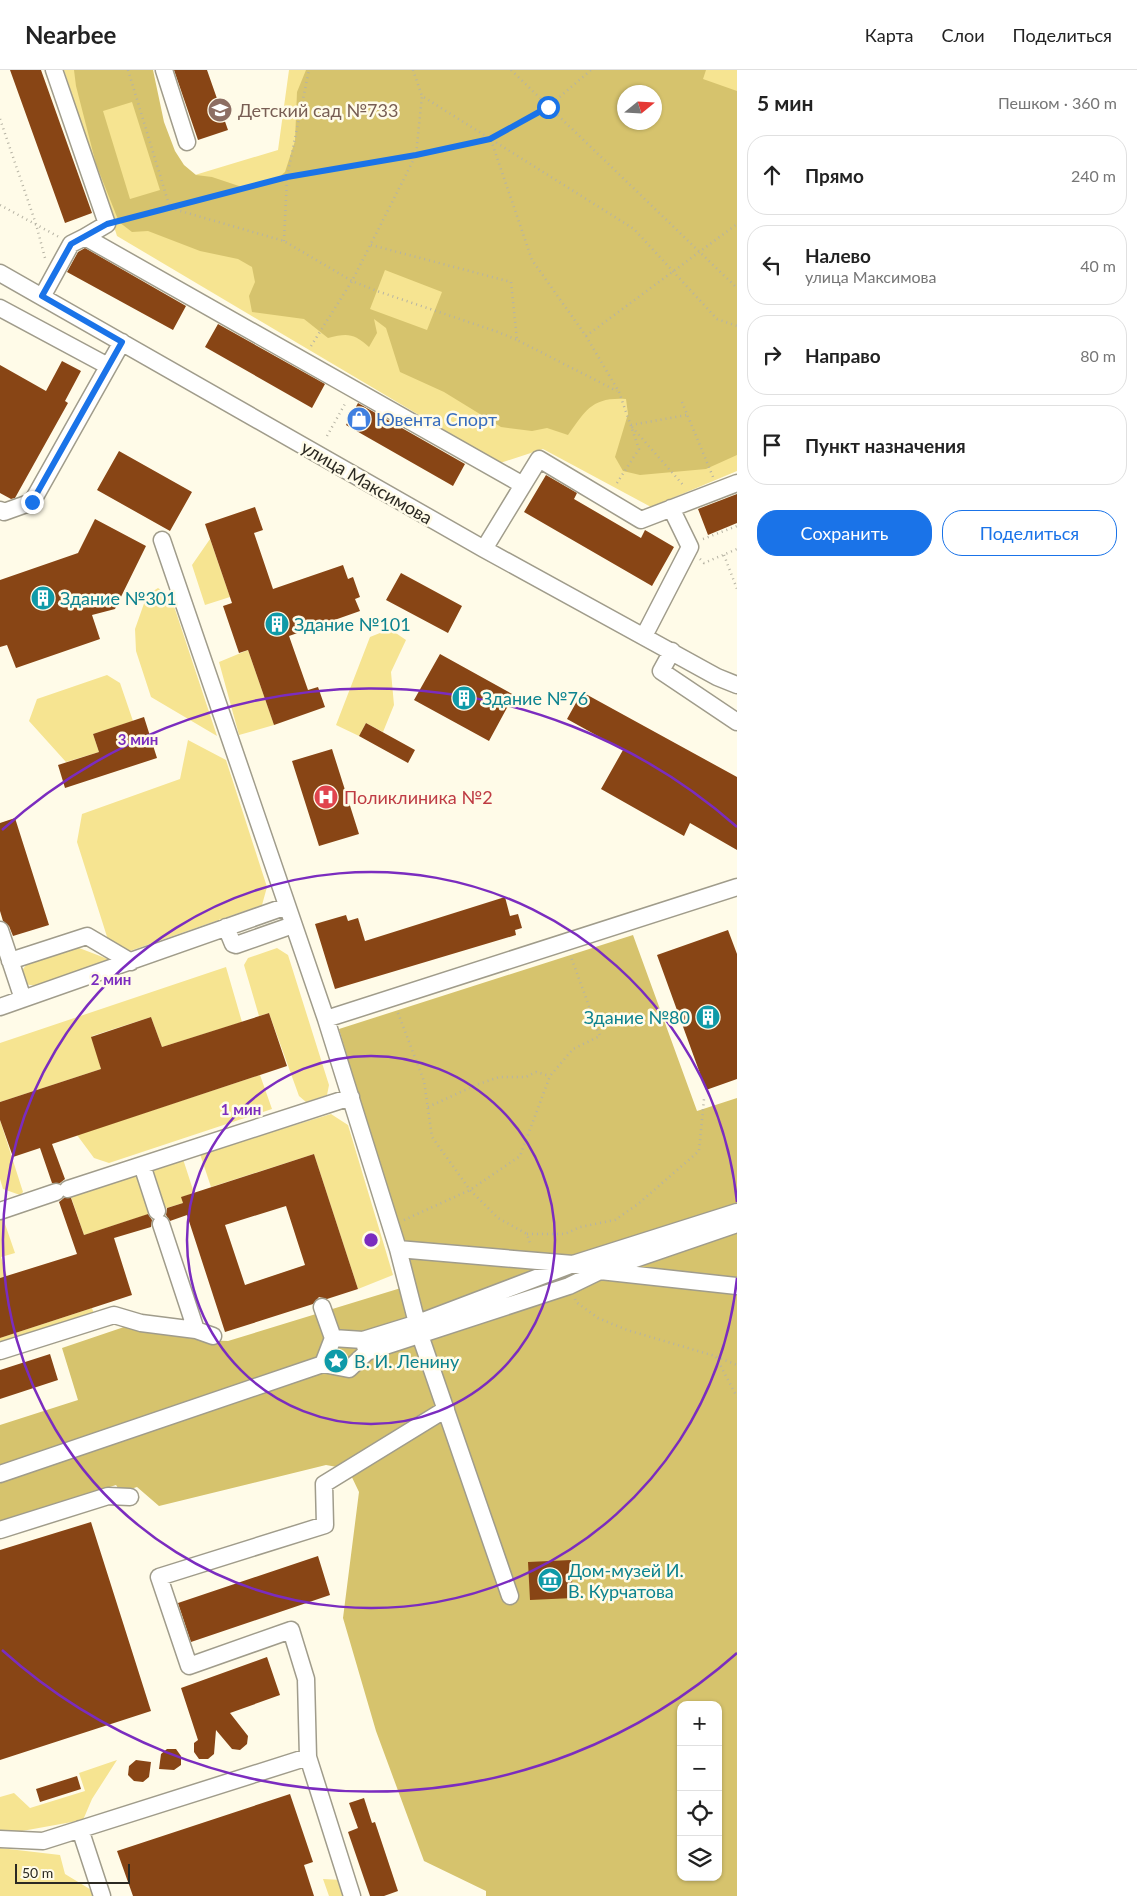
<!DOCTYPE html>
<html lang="ru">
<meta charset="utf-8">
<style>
:root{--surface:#fff;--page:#f6f6f6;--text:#222;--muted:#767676;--line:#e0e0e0;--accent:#1a73e8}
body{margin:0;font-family:Lato,sans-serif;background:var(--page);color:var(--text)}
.controls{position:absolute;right:15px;bottom:15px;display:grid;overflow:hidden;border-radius:10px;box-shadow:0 1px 4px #0004}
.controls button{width:45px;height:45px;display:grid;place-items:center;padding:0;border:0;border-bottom:1px solid var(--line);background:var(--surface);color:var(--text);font:25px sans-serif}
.compass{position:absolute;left:617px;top:15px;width:45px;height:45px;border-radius:50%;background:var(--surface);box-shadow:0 1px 4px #0004;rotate:72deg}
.scale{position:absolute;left:15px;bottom:12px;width:115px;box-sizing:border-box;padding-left:5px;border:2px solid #2b2922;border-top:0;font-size:14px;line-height:18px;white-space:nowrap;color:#2b2922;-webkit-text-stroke:4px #fffbe8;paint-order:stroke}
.stop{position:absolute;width:15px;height:15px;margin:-11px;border:4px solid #1a73e8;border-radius:50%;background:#fff}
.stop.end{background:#1a73e8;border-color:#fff;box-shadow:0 1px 5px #0008}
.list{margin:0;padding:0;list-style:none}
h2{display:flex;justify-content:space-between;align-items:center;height:65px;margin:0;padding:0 20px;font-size:21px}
h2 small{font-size:16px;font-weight:400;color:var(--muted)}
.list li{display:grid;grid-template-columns:32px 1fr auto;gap:15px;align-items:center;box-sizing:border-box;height:80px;margin:0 10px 10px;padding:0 10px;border:1px solid var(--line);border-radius:20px}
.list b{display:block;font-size:19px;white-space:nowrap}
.list p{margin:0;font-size:16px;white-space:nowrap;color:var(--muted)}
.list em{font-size:16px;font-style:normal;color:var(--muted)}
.actions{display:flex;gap:10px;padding:15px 20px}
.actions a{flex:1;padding:11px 0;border:1px solid var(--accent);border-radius:20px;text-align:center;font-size:18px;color:var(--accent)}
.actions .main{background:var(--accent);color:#fff}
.icon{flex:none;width:28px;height:28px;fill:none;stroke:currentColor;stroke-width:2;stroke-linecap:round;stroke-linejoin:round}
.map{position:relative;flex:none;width:737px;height:1826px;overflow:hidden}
header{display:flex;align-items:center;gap:30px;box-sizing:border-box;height:70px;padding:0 25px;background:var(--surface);border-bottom:1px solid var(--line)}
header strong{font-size:24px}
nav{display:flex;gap:28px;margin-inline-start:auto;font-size:18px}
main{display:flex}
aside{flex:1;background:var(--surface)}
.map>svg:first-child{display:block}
.green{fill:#f6e491;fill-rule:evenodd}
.forest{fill:#d6c36d;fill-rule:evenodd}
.building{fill:#884515;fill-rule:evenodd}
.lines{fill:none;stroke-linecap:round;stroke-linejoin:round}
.minor-casing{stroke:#a09c8b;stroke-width:19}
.path{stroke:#b6b3a4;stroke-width:2.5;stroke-dasharray:1 4;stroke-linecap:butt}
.minor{stroke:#fff;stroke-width:16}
.route{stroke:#1a73e8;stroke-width:6}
.ring{fill:none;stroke:#7b2cbf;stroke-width:2.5}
.labels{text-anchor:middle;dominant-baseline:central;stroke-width:5;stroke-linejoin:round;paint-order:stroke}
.education-label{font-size:18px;fill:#785e54;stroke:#fffbe8;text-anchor:start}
.shop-label{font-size:18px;fill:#366cbe;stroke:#fffbe8;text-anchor:start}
.street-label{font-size:18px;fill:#2b2922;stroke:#fffbe8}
.culture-label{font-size:18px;fill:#0d838f;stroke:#fffbe8;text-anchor:start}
.health-label{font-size:18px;fill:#be3a42;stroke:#fffbe8;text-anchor:start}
.centre{fill:#7b2cbf;stroke:#fffbe8;stroke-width:2.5}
.ring-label{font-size:15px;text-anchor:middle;font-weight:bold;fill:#7b2cbf;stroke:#fffbe8;stroke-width:5;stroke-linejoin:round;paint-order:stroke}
</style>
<header>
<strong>Nearbee</strong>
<nav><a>Карта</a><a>Слои</a><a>Поделиться</a></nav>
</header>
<main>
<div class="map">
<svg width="737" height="1826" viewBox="0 0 737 1826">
<rect width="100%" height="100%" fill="#fffbe8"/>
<!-- green -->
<path class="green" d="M64,0H145L175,111L278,80L289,0H737V401L651,437L543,379L500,393L117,166ZM624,22H654V52H624Z
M210,469L230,527L205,535L192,495Z
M158,518L171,527L217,666L151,627L136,581L135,559L147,525Z
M390,559L406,570L391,602L394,635L383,662L366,653L359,666L336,655L370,567Z
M248,580L274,655L239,665L219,592Z
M107,605L120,613L133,651L93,664L99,682L66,692L29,651L37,629Z
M188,670L226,690L267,817L262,835L124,883L109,873L77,772L82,744L180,709Z
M74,876L113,891L38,916L23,914L20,903L30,890Z
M277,878L288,885L329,1015L327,1025L306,1032L299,1026L269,943L259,946L244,895L248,888Z
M226,897L242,952L162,977L151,947L92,966L101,999L0,1032V973Z
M260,1005L272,1039L109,1093L94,1088L77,1065Z
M331,1044L348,1055L393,1205L358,1219L314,1084L211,1117L200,1084Z
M0,1050L23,1122L20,1125L3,1119L0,1109Z
M183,1089L194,1123L182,1127L183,1133L163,1139L151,1099Z
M129,1104L138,1108L149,1144L84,1165L70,1124Z
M0,1148L4,1151L15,1183L1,1187L7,1206L0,1208Z
M92,1238L95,1247L0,1276V1268Z
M117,1690L92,1729L83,1750L11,1763L0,1761V1727L14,1723L30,1738L85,1721L79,1703Z
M0,1778L60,1785L65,1804L93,1821L94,1826H0Z
M323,1809L342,1810L347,1826H329Z"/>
<!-- forest -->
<path class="forest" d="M74,0H153L164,52L175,81L184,95L196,105L212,107L242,117L273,112L285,102L295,71L297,22L306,0H706L703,9L737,21V385L706,399L640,405L623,401L615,387L628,344L626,329C592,327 586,340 568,365L547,358L532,361L501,357L444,322L400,302L386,258L374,249L377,263L369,277C354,263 347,263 328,268L304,249L252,242L249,226L255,212L252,197L238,189L200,181L148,161L132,162L119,152L96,94L76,16ZM624,22H654V52H624ZM132,32L160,120L130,129L103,41ZM385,200L442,222L427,260L370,239Z
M633,865L697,1041L737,1028V1826H486V1821L424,1791L376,1661L343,1548L359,1422L348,1399L326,1395L159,1436L137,1417L121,1422L116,1415L0,1452V1355L78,1330L62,1278L127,1256L199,1270L228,1271L414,1214L339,959ZM681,1635H718V1807H681Z"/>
<!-- building -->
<path class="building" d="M10,0H41L92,143L65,153Z
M174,0H207L228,60L198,70Z
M85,178L186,236L173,260L67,202L78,182Z
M218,254L325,314L312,338L205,277Z
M62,291L81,301L65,331L68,333L15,428L11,429L0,423V295L46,321Z
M358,333L465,394L453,416L346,355Z
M119,381L192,422L170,461L97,420Z
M546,405L577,423L574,429L641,468L645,460L674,477L652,516L524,442Z
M737,424V453L708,465L698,439Z
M255,437L263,460L254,463L273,519L343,495L348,509L353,507L360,527L355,529L360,541L289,566L308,620L318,617L325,637L274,655L248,580L239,583L223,536L232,533L205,454Z
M95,449L146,476L115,539L92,545L100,569L16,598L7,575L0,577V510L78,483Z
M401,503L462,536L448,563L386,530Z
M440,584L514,625L489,671L414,630Z
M582,622L737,707V780L690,753L684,766L601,719L623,680L567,649Z
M144,647L157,688L65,718L58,695L99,682L93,664Z
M366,653L415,680L408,693L359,666Z
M332,679L359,764L319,776L292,691Z
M15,748L49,855L13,866L9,856L3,851L0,841V753Z
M505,827L510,846L518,844L522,858L515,860L516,865L335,919L315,854L346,845L348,851L358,848L365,871Z
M728,860L737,884V1009L706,1020L657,885Z
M269,943L287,996L52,1074L65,1109L60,1113H52L40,1078L13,1087L0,1050V1032L101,999L91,967L151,947L162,977Z
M314,1084L358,1219L327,1229L319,1227L313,1234L225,1262L187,1145L170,1151L166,1145L167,1138L183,1133L181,1127ZM286,1136L305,1195L245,1215L225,1155Z
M64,1128H71L84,1165L148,1144L152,1150L151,1157L114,1168L132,1225L0,1268V1208L77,1184L59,1132Z
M50,1284L58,1310L0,1329V1300Z
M91,1452L151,1641L0,1690V1480Z
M318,1486L330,1525L191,1572L178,1533Z
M571,1490L573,1528L530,1530L528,1492Z
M267,1587L280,1625L230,1643L248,1666L247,1674L240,1680L232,1679L216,1660L214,1684L208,1689H199L194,1682V1673L198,1670L181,1618Z
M167,1679H176L181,1686V1695L174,1700L159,1699L161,1684Z
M136,1690L151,1692L149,1707L143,1712L134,1711L128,1705L129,1696Z
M77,1706L81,1719L40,1732L36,1719Z
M290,1724L313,1792L304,1795L314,1826H133L117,1781Z
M364,1728L372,1753L375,1752L398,1821L384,1826H370L348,1762L358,1758L349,1733Z"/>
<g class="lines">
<defs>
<path id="minor" d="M54,0L107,154L85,167
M164,0L187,72
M0,203L484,479L717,607L737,615
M42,227L71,174L85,167L523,415L539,389L641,450L737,413
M0,238L108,296
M0,440L4,442L32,432L122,272
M162,470L326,949L398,1179L573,1194L600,1201L737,1216
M484,479L523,415
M644,566L690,477L671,438
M672,581L661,601L737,652
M226,857L233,874L236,875L293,855
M0,860L23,929
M10,891L87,866L131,892
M0,937L287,836
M326,949L737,817
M142,1095L157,1141
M68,1119L351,1027
M0,1141L56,1122
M161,1154L196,1260
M398,1179L420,1265L510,1526
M322,1237L333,1268
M363,1270L418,1253L573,1194L737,1142
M0,1281L114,1245L141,1253L196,1260L213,1266
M367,1282L363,1270L333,1268L323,1294L349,1299L367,1282L569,1216L600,1201L737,1154
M0,1404L323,1294
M0,1460L108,1426L130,1427
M80,1759L102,1826
M0,1769L43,1771L308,1687
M352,1826L308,1687L306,1609L291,1560L189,1596L159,1507L325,1455L324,1414L446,1339"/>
</defs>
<!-- minor casing -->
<use href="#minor" class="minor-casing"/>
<!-- path -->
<path class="path" d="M128,0L170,138L284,171L352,211L377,221L498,262L517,270
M413,0L422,26L634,159L717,249L737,256
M511,0L737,218
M0,49L36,154L45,188
M491,70L532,190L586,266L619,322L639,379L615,416
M0,135L59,167
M121,151L287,107L416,85L490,69L548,37L591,0
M284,171L287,107L309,0
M371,175L511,212L517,270L617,321
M586,266L737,154
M311,276L352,211L416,85L422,26
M682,332L713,407
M631,355L687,345
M632,357L684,416
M327,366L346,332
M703,469L737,456
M724,485L737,519
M700,489L704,493L737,479
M398,943L424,1011L432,1067L470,1120L498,1148L527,1164L531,1176
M428,1037L476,1015L499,1007H526L536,1002L550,1006
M404,1150L470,1120L520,1086L550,1006L573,979L600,966L571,887
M527,1164H565L580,1157L615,1150L638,1134L699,1081L704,1029
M575,1229L576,1232L598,1248L627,1260L715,1286L737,1295
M716,1287L737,1327"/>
<!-- minor -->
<use href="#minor" class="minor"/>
</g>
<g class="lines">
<!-- route -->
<path class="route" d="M32,432L122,272L42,226L71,174L107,154L287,107L416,85L490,69L548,37"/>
</g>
<!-- distance rings -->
<g class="ring">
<circle cx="371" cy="1170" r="184"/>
<path d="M737 1208A368 368 0 1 1 737 1132"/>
<path d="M737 1583A552 552 0 0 1 2 1580M2 760A552 552 0 0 1 737 757"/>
</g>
<!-- icons -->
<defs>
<symbol id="school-disc" viewBox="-11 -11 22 22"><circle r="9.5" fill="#8d6e63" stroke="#fffbe8"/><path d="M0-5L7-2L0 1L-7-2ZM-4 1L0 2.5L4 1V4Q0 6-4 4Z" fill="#fff"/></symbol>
<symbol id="shop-disc" viewBox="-11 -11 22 22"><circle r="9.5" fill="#3f7fe0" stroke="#fffbe8"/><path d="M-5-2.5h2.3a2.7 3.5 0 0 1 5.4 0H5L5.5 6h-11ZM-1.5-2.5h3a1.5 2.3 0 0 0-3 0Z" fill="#fff"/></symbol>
<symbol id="building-disc" viewBox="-11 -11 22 22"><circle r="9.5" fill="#0f9aa8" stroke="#fffbe8"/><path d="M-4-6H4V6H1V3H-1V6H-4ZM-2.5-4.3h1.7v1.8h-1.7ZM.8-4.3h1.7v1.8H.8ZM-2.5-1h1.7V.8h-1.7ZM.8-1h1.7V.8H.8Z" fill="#fff"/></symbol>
<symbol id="hospital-disc" viewBox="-11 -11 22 22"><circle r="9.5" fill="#e0444e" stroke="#fffbe8"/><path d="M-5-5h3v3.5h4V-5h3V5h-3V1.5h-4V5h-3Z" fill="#fff"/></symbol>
<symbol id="sight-disc" viewBox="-11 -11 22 22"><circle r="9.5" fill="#0f9aa8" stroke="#fffbe8"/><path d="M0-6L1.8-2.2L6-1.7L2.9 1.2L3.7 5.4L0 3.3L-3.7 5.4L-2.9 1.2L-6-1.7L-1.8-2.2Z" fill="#fff"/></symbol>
<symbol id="museum-disc" viewBox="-11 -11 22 22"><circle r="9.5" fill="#0f9aa8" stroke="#fffbe8"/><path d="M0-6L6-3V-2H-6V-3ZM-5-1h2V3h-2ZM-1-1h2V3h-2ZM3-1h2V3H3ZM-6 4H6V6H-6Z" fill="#fff"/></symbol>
</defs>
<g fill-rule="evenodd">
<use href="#school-disc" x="206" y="26" width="28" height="28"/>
<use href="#shop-disc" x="345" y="335" width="28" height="28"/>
<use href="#building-disc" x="29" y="514" width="28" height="28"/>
<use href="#building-disc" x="263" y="540" width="28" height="28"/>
<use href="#building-disc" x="450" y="614" width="28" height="28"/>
<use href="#hospital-disc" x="312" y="713" width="28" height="28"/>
<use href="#building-disc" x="694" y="933" width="28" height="28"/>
<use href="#sight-disc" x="322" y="1277" width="28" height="28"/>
<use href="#museum-disc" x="536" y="1496" width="28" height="28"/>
</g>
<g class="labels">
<!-- education labels -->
<g class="education-label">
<text x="238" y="40">Детский сад №733</text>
</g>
<!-- shop labels -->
<g class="shop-label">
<text x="376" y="349">Ювента Спорт</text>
</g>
<!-- street labels -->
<g class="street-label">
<text transform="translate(367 412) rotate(30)">улица Максимова</text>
</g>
<!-- culture labels -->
<g class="culture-label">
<text x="60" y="528">Здание №301</text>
<text x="294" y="554">Здание №101</text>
<text x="482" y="628">Здание №76</text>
<text x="690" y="947" text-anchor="end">Здание №80</text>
<text x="354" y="1291">В. И. Ленину</text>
<text x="568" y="1500">Дом-музей И.<tspan x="568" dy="21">В. Курчатова</tspan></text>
</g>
<!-- health labels -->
<g class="health-label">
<text x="344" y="727">Поликлиника №2</text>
</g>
</g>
<circle cx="371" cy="1170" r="8" class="centre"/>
<g class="ring-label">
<text x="138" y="675">3 мин</text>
<text x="111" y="915">2 мин</text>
<text x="241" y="1045">1 мин</text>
</g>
</svg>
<div class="controls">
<button>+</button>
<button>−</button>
<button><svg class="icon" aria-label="locate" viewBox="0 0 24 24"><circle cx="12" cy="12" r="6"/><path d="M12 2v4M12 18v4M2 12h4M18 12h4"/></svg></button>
<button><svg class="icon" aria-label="layers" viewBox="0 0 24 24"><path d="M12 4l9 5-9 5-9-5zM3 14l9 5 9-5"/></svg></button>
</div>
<svg class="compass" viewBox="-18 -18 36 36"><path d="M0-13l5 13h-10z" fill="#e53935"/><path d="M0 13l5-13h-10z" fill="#767676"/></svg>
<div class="scale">50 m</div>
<div class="stop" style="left:548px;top:37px"></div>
<div class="stop end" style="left:32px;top:432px"></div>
</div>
<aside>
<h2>5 мин<small>Пешком · 360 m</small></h2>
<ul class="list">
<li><svg class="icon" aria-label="ahead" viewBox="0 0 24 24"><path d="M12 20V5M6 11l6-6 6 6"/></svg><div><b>Прямо</b></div><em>240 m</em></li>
<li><svg class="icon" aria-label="left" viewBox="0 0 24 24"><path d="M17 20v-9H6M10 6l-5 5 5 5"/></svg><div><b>Налево</b><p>улица Максимова</p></div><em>40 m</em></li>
<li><svg class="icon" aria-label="right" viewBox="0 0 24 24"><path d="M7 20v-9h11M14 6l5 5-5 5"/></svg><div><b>Направо</b></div><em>80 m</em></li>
<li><svg class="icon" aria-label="arrive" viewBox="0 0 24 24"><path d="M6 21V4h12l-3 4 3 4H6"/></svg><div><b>Пункт назначения</b></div></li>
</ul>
<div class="actions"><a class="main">Сохранить</a><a>Поделиться</a></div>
</aside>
</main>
